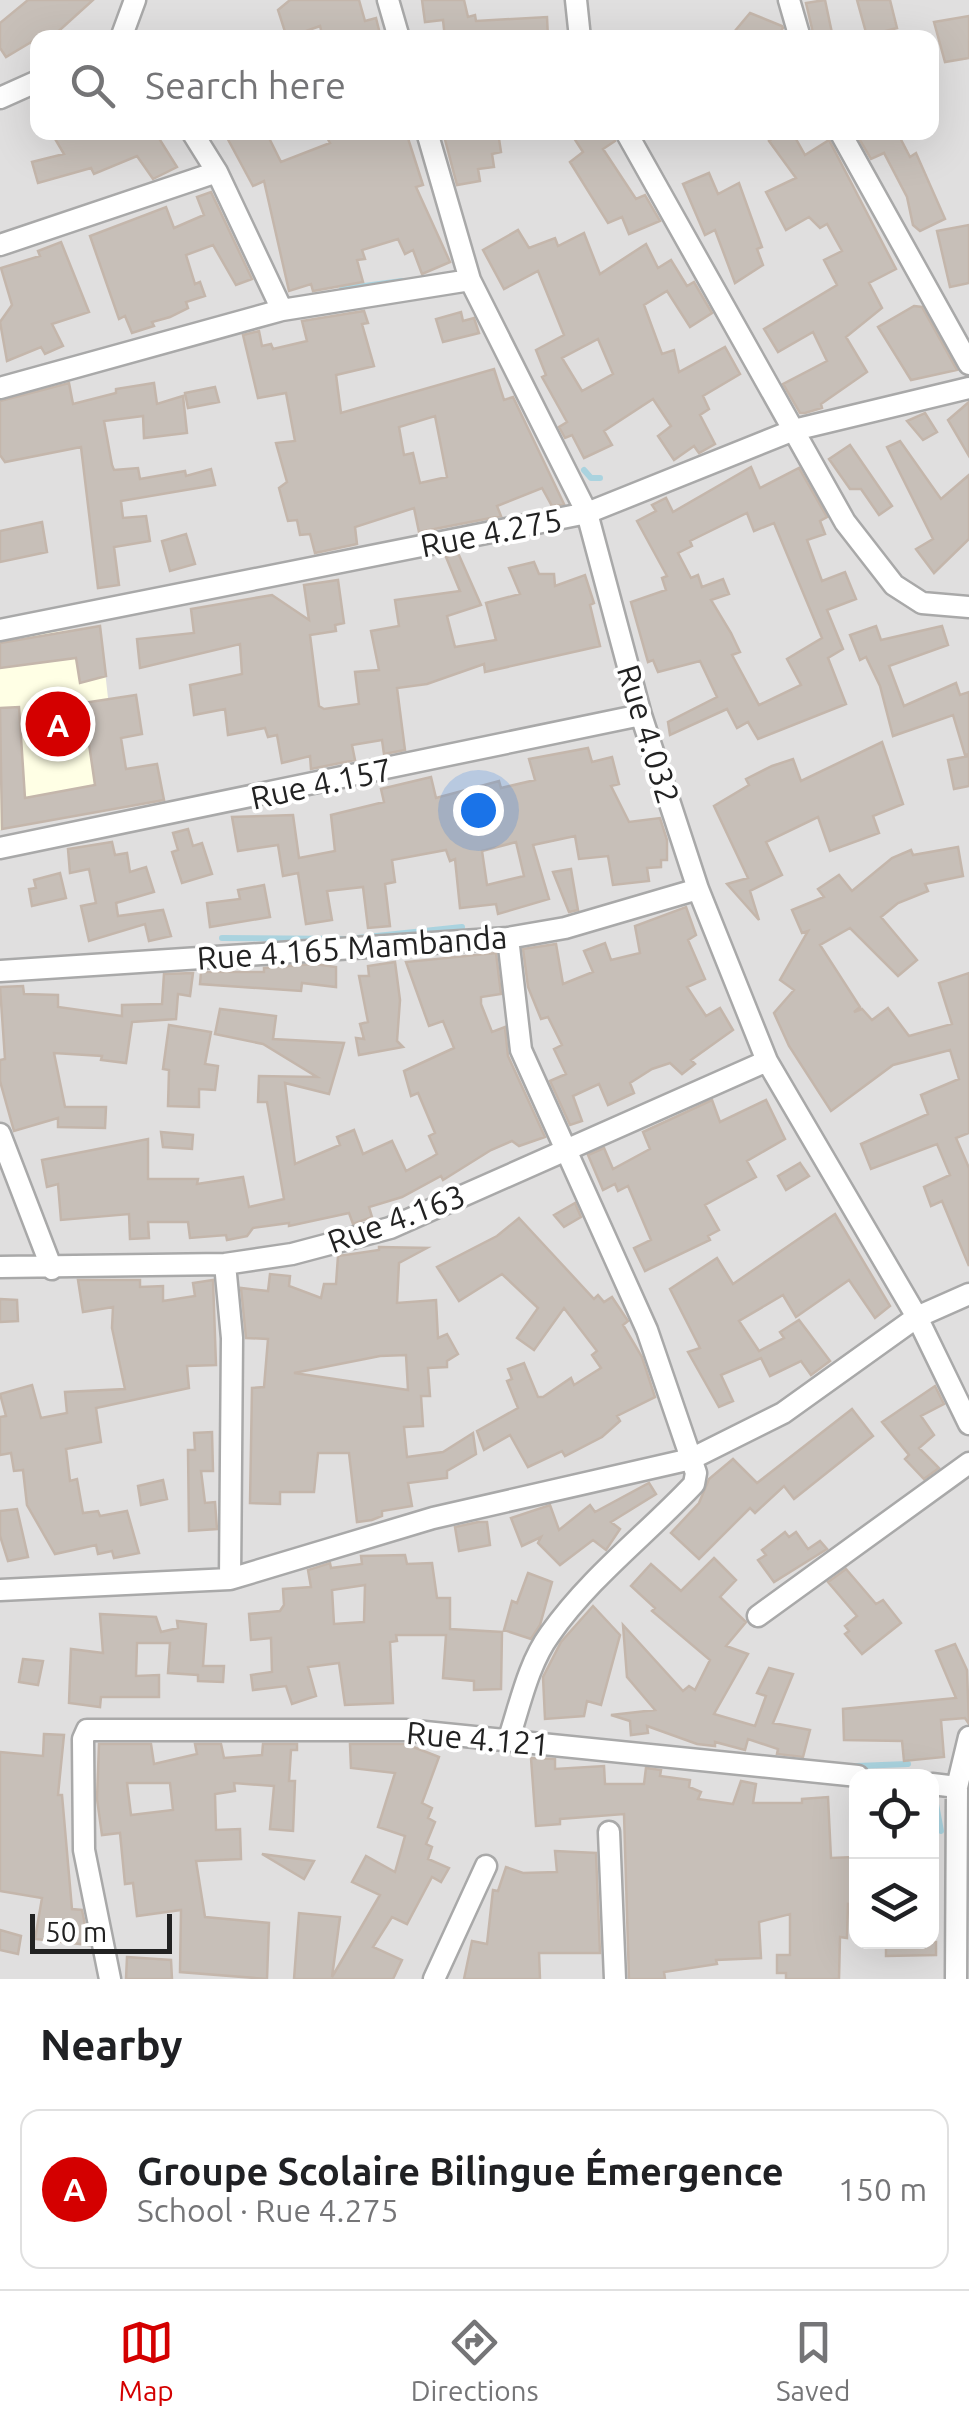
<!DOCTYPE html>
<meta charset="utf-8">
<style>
:root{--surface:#fff;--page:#f2f2f2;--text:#202124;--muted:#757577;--line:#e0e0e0;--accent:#d40000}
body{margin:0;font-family:Ubuntu,sans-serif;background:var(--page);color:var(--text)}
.controls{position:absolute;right:30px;bottom:30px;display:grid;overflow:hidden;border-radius:20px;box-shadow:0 10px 40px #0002}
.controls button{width:90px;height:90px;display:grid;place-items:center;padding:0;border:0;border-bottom:2px solid var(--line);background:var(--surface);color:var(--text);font:50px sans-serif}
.scale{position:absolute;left:30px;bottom:25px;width:142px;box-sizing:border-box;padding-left:10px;border:5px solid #222;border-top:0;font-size:28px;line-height:35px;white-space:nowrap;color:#222;-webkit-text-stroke:8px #fff;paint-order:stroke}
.you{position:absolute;left:478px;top:810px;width:35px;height:35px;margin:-25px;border:8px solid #fff;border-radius:50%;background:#1a73e8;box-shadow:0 0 0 15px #1a73e833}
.badge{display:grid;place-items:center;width:65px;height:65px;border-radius:50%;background:var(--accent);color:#fff;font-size:32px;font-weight:700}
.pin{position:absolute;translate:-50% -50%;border:5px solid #fff;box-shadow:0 2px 10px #0006}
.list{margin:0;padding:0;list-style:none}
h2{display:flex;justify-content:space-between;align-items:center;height:130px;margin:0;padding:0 40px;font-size:42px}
h2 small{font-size:32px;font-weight:400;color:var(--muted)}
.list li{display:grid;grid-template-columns:65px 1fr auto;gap:30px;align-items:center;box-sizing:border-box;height:160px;margin:0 20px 20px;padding:0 20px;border:2px solid var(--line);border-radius:20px}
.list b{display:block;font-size:38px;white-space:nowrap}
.list p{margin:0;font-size:32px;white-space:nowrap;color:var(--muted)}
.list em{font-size:32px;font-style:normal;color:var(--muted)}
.icon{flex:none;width:55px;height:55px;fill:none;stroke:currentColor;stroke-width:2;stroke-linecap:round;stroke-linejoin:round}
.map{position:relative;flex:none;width:969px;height:1979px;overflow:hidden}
.search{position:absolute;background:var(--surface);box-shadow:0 10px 40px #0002;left:30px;right:30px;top:30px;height:110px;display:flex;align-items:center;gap:25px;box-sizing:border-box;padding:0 35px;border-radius:20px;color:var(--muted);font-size:38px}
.sheet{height:310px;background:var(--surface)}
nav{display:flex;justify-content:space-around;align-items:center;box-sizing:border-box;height:140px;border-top:2px solid var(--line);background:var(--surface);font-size:28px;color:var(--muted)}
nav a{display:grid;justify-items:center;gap:5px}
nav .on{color:var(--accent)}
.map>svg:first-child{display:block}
.residential{fill:#e0dfdf;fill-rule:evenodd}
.education{fill:#ffffe5}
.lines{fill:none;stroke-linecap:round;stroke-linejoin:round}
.stream{stroke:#aad3df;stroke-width:6}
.building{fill:#c7bfb8;stroke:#c4b6ab;stroke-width:2.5;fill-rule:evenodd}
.minor-casing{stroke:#a9a9a9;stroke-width:25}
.minor{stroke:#fff;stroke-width:20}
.labels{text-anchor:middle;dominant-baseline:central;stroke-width:8;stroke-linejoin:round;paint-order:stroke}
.street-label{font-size:32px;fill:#222;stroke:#fff}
</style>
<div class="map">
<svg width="969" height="1979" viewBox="0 0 969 1979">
<rect width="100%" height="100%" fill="#f2efe9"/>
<!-- residential -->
<path class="residential" d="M0,0H969V1979H0ZM38,38H932V132H38ZM856,1776H932V1942H856Z"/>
<!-- education -->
<path class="education" d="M100,626L108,698L133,806L0,830V639Z"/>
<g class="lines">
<!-- stream -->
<path class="stream" d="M342,289L402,281
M584,470L591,478H600
M222,938L348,939L462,927
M857,1766L908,1764
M933,1788L941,1831"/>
</g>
<!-- building -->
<path class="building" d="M28,0H93L51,38H38L6,57L0,48V23Z
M290,0H359L365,21L376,18L381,38H323L320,26L287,38L278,10Z
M422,0H464L468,17L475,15L476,21L547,17L548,38H445L443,20L425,22Z
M825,0L832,33L814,37L806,3Z
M857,0H890L897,28L867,36Z
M750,13L782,26L783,28L776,38L734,32Z
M969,16V58L945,62L934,22Z
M51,132H155L177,167L153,179L137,156L94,174L91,168L38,183L32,162L64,154Z
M224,132H266L281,162L330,143L324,132H406L423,185L416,187L450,262L422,274L413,250L405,254L398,239L362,250L365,259L357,260L363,282L313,291L311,284L289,291L264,181L253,186Z
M443,132H498L501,152L492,154L494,167L478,169L480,181L457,185Z
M570,132H612L615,141L603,149L636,199L645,195L660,221L629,234L622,217L608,223L570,162L583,152Z
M781,132H792L805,155L829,140L896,269L869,283L882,308L846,337L867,372L821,404L822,408L805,413H800L783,384L827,361L813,332L778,352L764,329L837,285L824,260L842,251L827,224L820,228L809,217L786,230L766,192L796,178L769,141Z
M866,132H897L910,157L916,153L945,219L920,231L913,225L907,197L884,153L871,159L858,137Z
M709,173L718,194L739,183L762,247L757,249L763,265L735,283L715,230L705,235L683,184Z
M211,192L252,279L236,285L213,245L186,255L195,284L200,282L205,296L186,302L188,308L170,317L152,322L154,326L132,333L125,316L119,319L90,236L166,207L174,228L204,215L197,197Z
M969,225V283L950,287L937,231Z
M518,230L529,248L555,238L558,246L584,233L600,274L646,244L658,268L671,260L687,286L694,282L712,313L690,327L667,291L644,305L662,354L674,350L679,372L725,347L740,374L703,396L709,409L700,415L715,444L699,453L694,446L674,460L658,436L671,426L653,399L604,431L612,445L584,458L572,435L565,438L559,427L567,422L542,377L546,375L536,350L564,335L538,271L504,289L483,250ZM598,339L613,374L582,391L562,358Z
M61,242L89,312L52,324L63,346L45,354L41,347L7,361L0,322L12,305L1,268L40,256L38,251Z
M914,306L922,307L957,370L911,380L878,327Z
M364,311L368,323L362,324L374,366L336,375L341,413L494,369L504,400L513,397L564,504L552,506L542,488L497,506L501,516L419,532L414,508L355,527L357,544L315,553L310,534L300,535L297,520L288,521L279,488L287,482L276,443L295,441L286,393L258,398L243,335L259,331L262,346L271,344L273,349L307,341L302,321ZM435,416L447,477L420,483L413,453L404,455L399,427Z
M461,312L463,321L474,318L479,333L443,342L436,319Z
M69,383L73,404L116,393V389L154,383L157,404L183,396L187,433L144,438L143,416L104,421L112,465L114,470L138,468L140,479L185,471L186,476L211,469L215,485L121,501L123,518L146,516L150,541L114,547L119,585L98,588L81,447L5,462L0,455V401Z
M215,387L219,402L188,408L185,393Z
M969,402V456L948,420Z
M925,413L937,432L923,440L907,421Z
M900,441L941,499L969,475V539L934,573L916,549L933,539L887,447Z
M850,445L892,506L879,515L861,489H850L829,459Z
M751,467L760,488L799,468L827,517L820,521L825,534L807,540L822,581L845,572L856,599L827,610L843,649L828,658L846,704L758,739L748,722L737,728L727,709L670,735L668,722L717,697L700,661L658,672L653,660L648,662L631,602L666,590L662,578L667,576L637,521L656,511L652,505L666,498L673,512ZM747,513L754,531L774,523L822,638L787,659L801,685L759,705L732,655L740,652L731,633L711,600L729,594L723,579L702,587L698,575L691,578L678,553L692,546L690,541Z
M42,522L47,552L0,562V531Z
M186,534L195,564L170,571L162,541Z
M458,553L481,605L447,616L455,647L496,640L486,603L520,594L509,568L534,562L539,574H554L555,586L585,575L594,603L590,605L600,646L485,672L484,664L427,684L397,688L405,750L384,754L382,740L352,745L355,760L311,769L310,756L282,763L277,735L268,737L265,728L228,735L225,709L194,715L190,685L242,674L240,644L140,668L137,639L194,633L191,609L272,595L309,620L304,585L338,580L344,623L335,625L336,631L310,635L319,706L324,709L359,704L355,672L379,670L371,631L399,626L395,600L460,591L446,557Z
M100,626L106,676L80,683L76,658L0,668V643Z
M876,626L881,640L942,626L948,645L889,666L904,706L956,683L960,695L969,692V754L965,755L953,715L893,736L880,686L866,657L860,660L850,635Z
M136,695L142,734L121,738L126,769L157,764L164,800L2,829L0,708L19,707L25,798L95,785L83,703Z
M882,742L903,804L873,816L879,833L830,851L818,817L766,842L782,875L750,891L759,920L727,884L748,878L714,806L749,785L746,779L772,766L793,759L801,781Z
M588,748L592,762L612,757L619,784L611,786L629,822L660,818L667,840V860H661V867L647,868L649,881L613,885L608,856L579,859L575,836L533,845L549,899L498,914L496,904L460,908L455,859L450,861L446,850L392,860L395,882L385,884L390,926L368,928L363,887L327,891L332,920L306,924L298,873L283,876L278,845L238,851L232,817L293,815L299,858L335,851L331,815L384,802L381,789L431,777L436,798L499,781L501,788L535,780L529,759ZM516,842L524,876L487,885L482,851Z
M969,756V786L954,789L948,760Z
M188,829L193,846L202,843L212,874L182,883L172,852L178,850L173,833Z
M112,842L115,855L127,853L130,872L146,867L154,892L116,903L118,916L163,910L171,936L149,941L145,924L89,941L81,906L96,903L89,869L70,873L68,849Z
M958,847L963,876L925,884L928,891L898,903L881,917L917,960L898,976L850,928L820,945L860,1007L854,1012L862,1009L872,1020L888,1008L909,1036L952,1024L939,983L969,973V1133L956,1138L969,1168V1266L942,1201L931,1206L924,1187L950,1175L937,1144L871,1169L861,1144L928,1114L921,1095L959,1079L950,1050L893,1065L831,1111L789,1046L774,1013L794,990L780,980L808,931L802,933L792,910L824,897L818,889L839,875L852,891L892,858L911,850L913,855Z
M571,869L578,910L569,912L553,872Z
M60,873L66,898L32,906L29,889L36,888L34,880Z
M264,885L270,917L210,927L207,903L240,899L238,890Z
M686,907L696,935L688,940L705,979L687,987L706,1016L720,1008L733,1030L691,1060L695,1064L682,1074L670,1063L652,1069L630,1083L634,1093L608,1105L599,1084L573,1096L582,1121L570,1125L550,1081L566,1074L554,1049L562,1045L548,1017L541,1019L528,987L523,949L556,944L563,984L593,972L584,951L605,943L611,960L640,953L635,926Z
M496,953L501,994L481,997V1004L492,1032L505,1027L508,1056L545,1137L519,1146L512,1141L491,1150L443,1180L441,1176L402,1197L369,1207L372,1217L353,1224L349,1213L289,1226V1223L253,1228L247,1236L227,1240L226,1235L190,1238L188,1222H148L149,1238L130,1239L129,1214L61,1220L58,1184L47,1187L42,1160L148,1139V1179H198L197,1184L243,1177L249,1207L284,1199L267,1102H258L259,1076L317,1077L263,1044L215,1034L220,1009L276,1016L273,1039L344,1043L329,1094L285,1083L295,1164L340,1145L337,1137L354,1130L363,1154L392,1141L406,1171L432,1157L437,1154L429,1136L435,1133L418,1093L411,1096L404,1071L454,1048L443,1021L429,1026L406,962Z
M395,962L400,1000L397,1041L403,1047L359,1055L356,1038L364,1039L360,1024L368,1022L359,976H369L368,966Z
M314,964L336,967V987L302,983L301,991L200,984L201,972H264V968Z
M193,973L190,996L178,994L176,1019L132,1022L126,1063L101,1060L102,1056L54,1053L65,1107H106L105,1128L58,1127V1118L14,1131L0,1081V1060L5,1059L0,987L23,986L24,994L58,995V1007L122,1016V1005L162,1004L164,974Z
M169,1025L211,1032L205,1064L218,1066L215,1090L199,1089V1107L168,1106L169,1070L163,1069Z
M712,1100L720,1122L766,1100L785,1139L747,1161L756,1177L705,1205L719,1230L708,1236L710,1240L645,1271L634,1248L651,1240L628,1186L618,1191L615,1184L603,1190L588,1155L604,1148L613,1169L650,1149L643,1132Z
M161,1132L193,1135L192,1149L163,1147Z
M800,1163L809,1176L786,1190L778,1176Z
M575,1203L581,1217L564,1227L554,1215Z
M835,1214L890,1306L875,1318L849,1280L796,1317L783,1295L739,1321L759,1351L784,1338L780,1332L799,1320L830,1361L811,1375L801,1361L770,1376L761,1358L721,1375L733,1401L719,1407L688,1352L700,1348L670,1289L717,1258L733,1284Z
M519,1218L594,1299L598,1295L604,1302L612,1297L628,1321L623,1325L642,1357L655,1397L617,1416L620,1421L602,1437L565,1456L562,1451L528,1467L510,1435L484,1450L477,1431L518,1408L507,1381L512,1379L508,1369L524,1363L538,1397H543L571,1378L574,1385L601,1368L592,1355L597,1351L564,1308L534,1350L517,1338L538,1308L502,1274L459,1301L437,1267L497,1236Z
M379,1247L427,1248L399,1263L397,1303L436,1300L438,1338L447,1334L458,1354L447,1361V1367L428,1368L430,1396H421L423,1426L404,1427L407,1457L443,1452L473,1433L476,1454L447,1471V1478L408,1483L412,1506L382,1511V1516L372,1520L357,1522L349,1453H318L314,1492H280V1504L250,1503L252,1388L264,1387L268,1339L246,1338L241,1288L268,1291L270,1274L290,1276L289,1286L321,1298L324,1284H336L338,1256L379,1250ZM406,1355L408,1390L294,1373L380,1356Z
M78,1280H140V1287L163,1286V1301L195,1296L193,1283L213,1280L216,1365L187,1366L189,1388L96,1408L101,1442L66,1449L70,1481L77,1479L83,1513L98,1511L100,1516L127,1511L139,1553L114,1558L112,1551L98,1554L96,1545L55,1554L27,1505L23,1470L14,1471L11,1453L0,1455V1417L6,1416L0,1394L32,1385L41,1418L67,1413L65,1392L125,1389L112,1328L113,1307L83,1312Z
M0,1299L17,1300L18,1321L0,1322Z
M935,1386L944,1404L921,1416L934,1435L919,1448L939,1468L924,1479L905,1459L909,1455L882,1422Z
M852,1409L873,1436L794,1499L784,1486L755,1513L750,1508L699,1559L671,1533L699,1503L709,1479L733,1459L757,1483Z
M212,1432L213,1471H201L205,1503L215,1502L217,1529L189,1531L188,1450H195L194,1433Z
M163,1480L167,1499L141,1505L138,1486Z
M649,1483L656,1494L611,1522L620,1529L606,1550L593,1540L560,1565L538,1543L541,1537L522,1546L511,1518L550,1505L559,1530L590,1505L595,1512Z
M17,1509L28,1557L8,1561L0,1536V1511Z
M478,1522H487L490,1545L459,1551L455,1527Z
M785,1532L789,1537L796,1532L808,1549L820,1541L827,1549L774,1582L758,1560L766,1555L762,1550Z
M405,1555L407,1564L432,1563L437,1598H450V1629L502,1632L501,1689L474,1690V1681L443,1678L446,1635H396L397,1641L390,1642L393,1703L345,1705L339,1663L308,1667L316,1696L292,1704L286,1686L253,1690L251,1675L272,1672L271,1638L251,1640L249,1614L280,1611L284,1605L283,1589L311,1587L308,1570L330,1563L331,1568L362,1564L361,1556ZM365,1585L364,1622L334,1624L332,1590Z
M714,1558L736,1580L720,1597L746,1622L726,1646L748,1654L714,1714L755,1726L766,1696L757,1693L769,1668L793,1674L773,1723L810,1730L803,1757L777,1754L778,1749L748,1739L745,1750L715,1742V1746L697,1744L647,1726L648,1733L631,1735L630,1721L611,1715L655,1710L627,1677L623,1625L683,1691L689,1686L695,1690L710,1660L652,1611L655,1608L631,1586L651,1564L681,1591Z
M846,1569L876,1604L883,1600L901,1623L862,1654L845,1634L849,1631L845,1626L857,1616L828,1582Z
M528,1573L552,1582L540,1625L531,1639L504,1630L512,1601L517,1603Z
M593,1606L620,1635L601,1705L587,1701L584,1716L545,1719L543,1677L561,1642Z
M100,1614L156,1617L161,1632L178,1628L177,1621L206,1624L203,1666H224L223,1682L198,1681V1675L168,1673L170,1643H137L136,1676L159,1675V1697H101L100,1707L69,1703L71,1649L103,1653Z
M955,1644L967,1670L969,1724L965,1718L941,1720L944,1757L904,1761L902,1741L844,1740L843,1709L956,1698L936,1651Z
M23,1659L43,1661L38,1685L19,1682Z
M44,1734L64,1735L58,1795H62L72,1909L82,1910L89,1945L35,1939L42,1898L0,1891V1752L43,1756Z
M99,1744H151L154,1764L197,1754L195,1744H221L224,1758L262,1755L263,1744H297V1750H291L289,1781H295L293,1831L270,1829L274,1786L234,1783L235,1791L215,1794L216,1830L240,1829L241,1859L196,1861L205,1917L269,1923L267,1979L180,1972L181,1910L137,1916L133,1883L125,1884L120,1833L102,1835L97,1799ZM127,1783H170L173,1810L131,1815Z
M350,1744H406L439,1757L422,1803L432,1808L428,1818L435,1822L426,1844L432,1847L428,1859L449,1868L441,1882L432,1877L407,1924L392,1917L373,1947L402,1960L393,1979H294L299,1913L340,1917L332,1977L380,1895L352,1882L366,1856L395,1872L405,1836L378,1827L395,1773L351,1768Z
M531,1758L555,1759V1769L604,1766L605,1784H644L646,1768L661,1770L660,1776L690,1780L689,1787L701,1792L698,1799L733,1804L741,1781L756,1784L753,1803H802V1799L828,1797L831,1858L854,1857L856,1878V1905L848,1904L847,1938L840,1937L839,1979H786V1973H777V1955H790V1914L759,1922L761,1958L716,1960L717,1964L664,1972L665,1979H629L624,1814L560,1819V1824L536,1826Z
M555,1851L596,1853L600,1953H539L540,1979H464L472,1941L487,1944L493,1890L498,1891L506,1867L523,1873L557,1872Z
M262,1854L314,1861L304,1879Z
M0,1930L21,1936L18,1954L0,1950Z
M886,1942H936V1955L886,1956Z
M127,1957L171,1960L172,1979H126Z"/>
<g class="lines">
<defs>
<path id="minor" d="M388,0L399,38
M576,0L580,38
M789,0L800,38
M121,38L135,0
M0,98L38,81
M192,132L217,172L282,310
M427,132L470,280L587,513L641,715L698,889L767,1061L917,1317L969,1424
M626,132L845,522L894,585L922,603L969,607
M840,132L969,364
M0,245L217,172
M0,388L282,310L470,280
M0,630L587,513L794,430L969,388
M0,848L641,715
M0,971L508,938L565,928L698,889
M0,1134L52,1269
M225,1264L232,1338L230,1579
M0,1267L225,1264L292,1254L390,1228L767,1061
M0,1590L230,1579L433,1518L691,1459L783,1413L917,1317L969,1294
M758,1616L969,1463
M508,1741C520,1705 528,1664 550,1634C590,1577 647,1534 694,1484L696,1473L647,1330L521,1050L508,938
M932,1784L957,1787L969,1737
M609,1832L615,1979
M110,1979L84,1850L83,1739L87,1730H405L858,1776
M434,1979L486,1866
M956,1979L957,1787"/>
</defs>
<!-- minor casing -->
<use href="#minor" class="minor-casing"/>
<!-- minor -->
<use href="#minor" class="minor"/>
</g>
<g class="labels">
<!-- street labels -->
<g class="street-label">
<text transform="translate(491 532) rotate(-11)">Rue 4.275</text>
<text transform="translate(649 734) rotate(73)">Rue 4.032</text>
<text transform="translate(321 783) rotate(-12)">Rue 4.157</text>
<text transform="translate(352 947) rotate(-4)">Rue 4.165 Mambanda</text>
<text transform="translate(396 1218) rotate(-20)">Rue 4.163</text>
<text transform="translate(478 1738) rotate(5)">Rue 4.121</text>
</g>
</g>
</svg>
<div class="controls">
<button><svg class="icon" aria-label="locate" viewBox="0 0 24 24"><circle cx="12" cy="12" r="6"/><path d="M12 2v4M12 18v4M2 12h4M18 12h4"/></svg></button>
<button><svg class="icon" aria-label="layers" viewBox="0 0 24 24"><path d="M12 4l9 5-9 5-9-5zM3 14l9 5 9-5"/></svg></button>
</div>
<div class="scale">50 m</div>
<div class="you"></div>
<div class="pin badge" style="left:58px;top:724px">A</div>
<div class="search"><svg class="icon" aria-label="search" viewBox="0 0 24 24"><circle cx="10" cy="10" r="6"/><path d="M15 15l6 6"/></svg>Search here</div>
</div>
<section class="sheet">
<h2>Nearby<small></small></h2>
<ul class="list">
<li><span class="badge">A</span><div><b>Groupe Scolaire Bilingue Émergence</b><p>School · Rue 4.275</p></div><em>150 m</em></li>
</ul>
</section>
<nav>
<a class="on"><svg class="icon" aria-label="map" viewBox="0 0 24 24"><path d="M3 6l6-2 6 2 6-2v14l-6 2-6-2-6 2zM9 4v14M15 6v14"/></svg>Map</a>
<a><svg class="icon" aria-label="directions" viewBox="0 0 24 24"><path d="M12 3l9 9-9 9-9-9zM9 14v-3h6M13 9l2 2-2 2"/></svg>Directions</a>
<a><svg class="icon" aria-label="saved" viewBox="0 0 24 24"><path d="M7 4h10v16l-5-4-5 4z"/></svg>Saved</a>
</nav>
